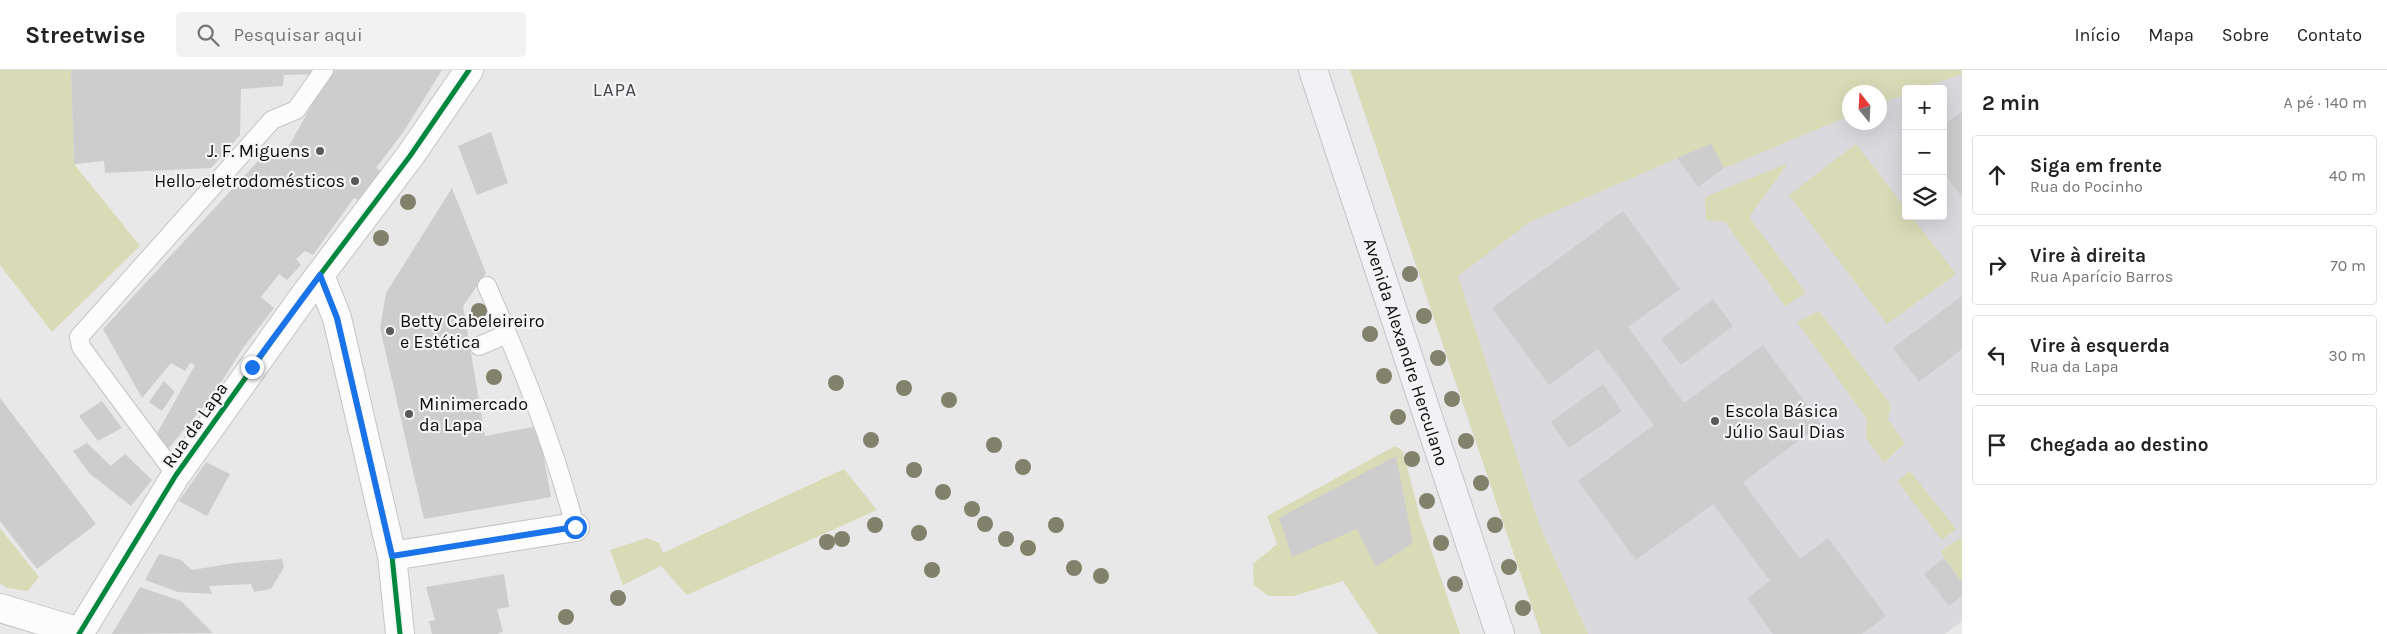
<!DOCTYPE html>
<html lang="pt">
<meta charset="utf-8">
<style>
:root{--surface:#fff;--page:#f2f2f2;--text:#222;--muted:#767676;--line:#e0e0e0}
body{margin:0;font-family:Karla,sans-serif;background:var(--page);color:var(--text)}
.controls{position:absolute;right:15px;top:15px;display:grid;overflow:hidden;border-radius:5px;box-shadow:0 5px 20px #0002}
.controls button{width:45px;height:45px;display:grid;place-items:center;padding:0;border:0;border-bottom:1px solid var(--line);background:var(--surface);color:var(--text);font:25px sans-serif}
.compass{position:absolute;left:1842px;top:15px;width:45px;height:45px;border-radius:50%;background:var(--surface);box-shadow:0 5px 20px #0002;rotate:342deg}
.stop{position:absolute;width:15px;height:15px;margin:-11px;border:4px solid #1a73e8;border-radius:50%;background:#fff}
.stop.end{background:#1a73e8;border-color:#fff;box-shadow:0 1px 5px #0008}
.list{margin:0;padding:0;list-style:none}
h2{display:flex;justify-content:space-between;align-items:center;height:65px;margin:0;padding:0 20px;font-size:21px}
h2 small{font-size:16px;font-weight:400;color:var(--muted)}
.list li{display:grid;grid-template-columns:32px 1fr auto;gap:15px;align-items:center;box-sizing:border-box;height:80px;margin:0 10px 10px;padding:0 10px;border:1px solid var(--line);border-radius:5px}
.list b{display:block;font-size:19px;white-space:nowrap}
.list p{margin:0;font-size:16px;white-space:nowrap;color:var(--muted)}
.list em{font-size:16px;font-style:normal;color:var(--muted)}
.icon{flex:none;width:28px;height:28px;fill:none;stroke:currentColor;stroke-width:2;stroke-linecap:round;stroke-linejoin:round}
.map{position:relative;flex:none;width:1962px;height:564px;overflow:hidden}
header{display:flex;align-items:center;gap:30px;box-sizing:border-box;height:70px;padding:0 25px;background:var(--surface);border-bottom:1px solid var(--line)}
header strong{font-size:24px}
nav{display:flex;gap:28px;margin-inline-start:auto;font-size:18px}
.search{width:350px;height:45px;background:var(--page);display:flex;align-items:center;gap:12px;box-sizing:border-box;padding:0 18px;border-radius:5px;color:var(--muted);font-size:19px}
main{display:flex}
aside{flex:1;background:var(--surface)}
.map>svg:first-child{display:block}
.built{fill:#d9d9de;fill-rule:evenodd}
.green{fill:#d9dbb7}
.building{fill:#cdcdcd}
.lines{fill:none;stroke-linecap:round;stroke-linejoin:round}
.service-casing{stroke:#c4c4c4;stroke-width:20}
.minor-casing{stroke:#c4c4c4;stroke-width:30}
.tertiary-casing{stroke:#c4c4c4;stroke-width:30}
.secondary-casing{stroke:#c4c4c4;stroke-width:30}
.service{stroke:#fcfcfc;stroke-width:18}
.minor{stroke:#fcfcfc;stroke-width:28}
.tertiary{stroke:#fcfcfc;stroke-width:28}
.secondary{stroke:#f2f2f6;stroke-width:28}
.cycleway-casing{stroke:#f4f4f6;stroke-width:8}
.cycleway{stroke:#00873e;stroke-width:5}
.tree{fill:#81816c}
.route{stroke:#1a73e8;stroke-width:6}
.poi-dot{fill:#59595a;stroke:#f4f4f6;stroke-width:2}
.labels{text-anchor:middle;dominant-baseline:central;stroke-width:4.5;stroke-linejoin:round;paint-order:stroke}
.poi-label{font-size:18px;fill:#0c0c0d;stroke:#f4f4f6;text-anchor:start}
.street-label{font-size:18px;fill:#0c0c0d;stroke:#f4f4f6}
.neighbourhood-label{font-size:19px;letter-spacing:1px;fill:#4a4a4c;stroke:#f4f4f6}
</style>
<header>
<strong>Streetwise</strong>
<div class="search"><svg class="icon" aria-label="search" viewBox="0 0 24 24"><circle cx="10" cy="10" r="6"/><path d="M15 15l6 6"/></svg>Pesquisar aqui</div>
<nav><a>Início</a><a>Mapa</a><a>Sobre</a><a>Contato</a></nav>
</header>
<main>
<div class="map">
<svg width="1962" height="564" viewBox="0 0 1962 564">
<rect width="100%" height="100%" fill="#e8e8e8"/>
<!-- built -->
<path class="built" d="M1857,0H1962V551L1945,564H1541L1401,151ZM1906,19H1943V146H1906ZM1850,22H1880V52H1850Z"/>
<!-- green -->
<path class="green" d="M0,0H71L74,94L140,176L52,262L0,195Z
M1350,0H1962V4L1919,19H1906V24L1880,34V22H1850L1849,46L1724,98L1710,74L1530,152L1458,206L1539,454L1588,564H1541Z
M1856,74L1906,139V146H1911L1956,204L1887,254L1789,125Z
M1788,93L1749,147L1806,223L1785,236L1725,152L1706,150L1705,127Z
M1819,241L1891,335L1888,350L1905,373L1884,393L1866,368L1867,349L1797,252Z
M1395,376L1403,381L1420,447L1460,564H1378L1343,511L1293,526H1268L1254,515L1253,494L1277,474L1267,446Z
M844,399L877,440L687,525L661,496L623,515L610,480L647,468L659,473L663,483Z
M1910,401L1956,459L1942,470L1897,411Z
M0,458L39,507L28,521L7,518L0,513Z
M1962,467V512L1944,488L1941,481Z"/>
<!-- building -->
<path class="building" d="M71,0H316V4L284,5L283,16L241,19L240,65L211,98L105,103L104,91L74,94Z
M331,0H442L404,61L376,98L384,103L363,132L354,128L313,185L305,181L296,189L301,195L287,210L279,204L261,227L274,238L243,278L213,325L168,379L155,367L195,295L190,293L185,301L171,293L142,328L103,259L270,78L284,85Z
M1962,42V127L1943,102V55Z
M491,62L508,113L477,125L458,76Z
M1711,74L1724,98L1698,117L1677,88Z
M452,118L486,203L463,236L485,366L538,356L551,427L424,449L380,258L386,223Z
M1623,141L1680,219L1628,257L1684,333L1763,275L1821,354L1743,412L1800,489L1828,468L1886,546L1862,564H1773L1747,528L1770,511L1713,434L1636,490L1578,411L1654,355L1598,279L1549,315L1492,238Z
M1962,226V279L1919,312L1893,278Z
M1713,229L1733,256L1681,295L1661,269Z
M164,311L175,322L162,341L149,332Z
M1603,314L1622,341L1569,378L1551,352Z
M0,328L96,454L37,499L0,451Z
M102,331L122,358L98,371L79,346Z
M87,373L111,396L125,384L152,410L131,436L89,403L73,381Z
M1396,386L1413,473L1376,497L1357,459L1292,487L1279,448Z
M206,392L230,404L207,446L179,431Z
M159,484L181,490L192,500L234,493L282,489L284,497L271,519L254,522L251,514L209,516L212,524L178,522L145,510Z
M1944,488L1962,512V526L1949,536L1924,504Z
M504,504L509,537L497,539L503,561L497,564H432L429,551L435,550L426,517Z
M140,517L181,531L213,563L112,564Z"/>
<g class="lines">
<defs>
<path id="service" d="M487,216C521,295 554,374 575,457
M479,276L507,264
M176,405L81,277L79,267L272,50L296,40L324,0"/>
<path id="minor" d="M320,205L337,248L392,486L400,564
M392,486L575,457
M0,538L80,562"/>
<path id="tertiary" d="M79,564L176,405L304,226L410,86L469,0"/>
<path id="secondary" d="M1313,0L1500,564"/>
</defs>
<!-- service casing -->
<use href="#service" class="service-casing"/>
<!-- minor casing -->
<use href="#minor" class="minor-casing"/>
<!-- tertiary casing -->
<use href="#tertiary" class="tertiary-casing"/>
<!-- secondary casing -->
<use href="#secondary" class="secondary-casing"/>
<!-- service -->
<use href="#service" class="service"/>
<!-- minor -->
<use href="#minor" class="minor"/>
<!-- tertiary -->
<use href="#tertiary" class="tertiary"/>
<!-- secondary -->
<use href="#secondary" class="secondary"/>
<defs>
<path id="cycleway" d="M320,205L337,248L392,486L400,564
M79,564L176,405L304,226L410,86L469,0"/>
</defs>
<!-- cycleway casing -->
<use href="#cycleway" class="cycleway-casing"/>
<!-- cycleway -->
<use href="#cycleway" class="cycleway"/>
</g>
<!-- trees -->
<g class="tree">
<circle cx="408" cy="132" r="8"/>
<circle cx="381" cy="168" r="8"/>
<circle cx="1410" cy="204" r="8"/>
<circle cx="479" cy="241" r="8"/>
<circle cx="1424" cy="246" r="8"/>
<circle cx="1370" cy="264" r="8"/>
<circle cx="1438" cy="288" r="8"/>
<circle cx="1384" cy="306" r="8"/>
<circle cx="494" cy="307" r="8"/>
<circle cx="836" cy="313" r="8"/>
<circle cx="904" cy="318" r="8"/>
<circle cx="1452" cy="329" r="8"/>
<circle cx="949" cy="330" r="8"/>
<circle cx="1398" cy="347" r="8"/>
<circle cx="871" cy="370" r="8"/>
<circle cx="1466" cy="371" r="8"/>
<circle cx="994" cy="375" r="8"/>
<circle cx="1412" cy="389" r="8"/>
<circle cx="1023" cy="397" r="8"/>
<circle cx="914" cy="400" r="8"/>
<circle cx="1481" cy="413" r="8"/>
<circle cx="943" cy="422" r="8"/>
<circle cx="1427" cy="431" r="8"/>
<circle cx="972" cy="439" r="8"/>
<circle cx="985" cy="454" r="8"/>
<circle cx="875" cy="455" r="8"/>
<circle cx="1056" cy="455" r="8"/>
<circle cx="1495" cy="455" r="8"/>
<circle cx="919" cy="463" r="8"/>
<circle cx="842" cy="469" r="8"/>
<circle cx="1006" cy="469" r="8"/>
<circle cx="827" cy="472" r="8"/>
<circle cx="1441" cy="473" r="8"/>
<circle cx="1028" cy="478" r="8"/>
<circle cx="1509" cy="497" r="8"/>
<circle cx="1074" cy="498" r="8"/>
<circle cx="932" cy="500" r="8"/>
<circle cx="1101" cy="506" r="8"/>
<circle cx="1455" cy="514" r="8"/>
<circle cx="618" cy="528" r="8"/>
<circle cx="1523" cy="538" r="8"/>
<circle cx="566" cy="547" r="8"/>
</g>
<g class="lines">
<!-- route -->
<path class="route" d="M252,297L320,205L337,248L392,486L575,457"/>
</g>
<!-- markers -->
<g class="poi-dot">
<circle cx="320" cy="81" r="5"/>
<circle cx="355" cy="111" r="5"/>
<circle cx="390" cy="261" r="5"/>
<circle cx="409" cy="344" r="5"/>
<circle cx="1715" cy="351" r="5"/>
</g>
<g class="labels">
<!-- poi labels -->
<g class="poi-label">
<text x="310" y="81" text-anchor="end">J. F. Miguens</text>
<text x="345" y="111" text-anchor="end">Hello-eletrodomésticos</text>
<text x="400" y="251">Betty Cabeleireiro<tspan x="400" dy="21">e Estética</tspan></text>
<text x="419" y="334">Minimercado<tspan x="419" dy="21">da Lapa</tspan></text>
<text x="1725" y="341">Escola Básica<tspan x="1725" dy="21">Júlio Saul Dias</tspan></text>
</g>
<!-- street labels -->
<g class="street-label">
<text transform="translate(1406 282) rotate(72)">Avenida Alexandre Herculano</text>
<text transform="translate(195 355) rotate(-55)">Rua da Lapa</text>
</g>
<!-- neighbourhood labels -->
<g class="neighbourhood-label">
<text x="615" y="20">LAPA</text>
</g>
</g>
</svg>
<div class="controls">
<button>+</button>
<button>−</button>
<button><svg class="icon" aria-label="layers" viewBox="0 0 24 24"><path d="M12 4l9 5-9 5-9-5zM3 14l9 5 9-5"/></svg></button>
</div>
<svg class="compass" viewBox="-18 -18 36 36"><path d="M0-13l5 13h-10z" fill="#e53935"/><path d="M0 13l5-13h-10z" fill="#767676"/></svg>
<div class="stop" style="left:575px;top:457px"></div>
<div class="stop end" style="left:252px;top:297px"></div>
</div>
<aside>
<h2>2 min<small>A pé · 140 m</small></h2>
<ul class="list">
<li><svg class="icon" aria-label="ahead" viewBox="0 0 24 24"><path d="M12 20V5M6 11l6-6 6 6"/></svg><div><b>Siga em frente</b><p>Rua do Pocinho</p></div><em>40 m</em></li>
<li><svg class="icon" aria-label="right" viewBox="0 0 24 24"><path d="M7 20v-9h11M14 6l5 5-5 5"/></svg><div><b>Vire à direita</b><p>Rua Aparício Barros</p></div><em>70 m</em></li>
<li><svg class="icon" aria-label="left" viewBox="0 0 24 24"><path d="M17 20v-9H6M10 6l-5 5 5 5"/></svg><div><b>Vire à esquerda</b><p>Rua da Lapa</p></div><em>30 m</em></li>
<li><svg class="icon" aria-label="arrive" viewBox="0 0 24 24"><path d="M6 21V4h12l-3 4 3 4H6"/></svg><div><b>Chegada ao destino</b></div></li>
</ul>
</aside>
</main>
